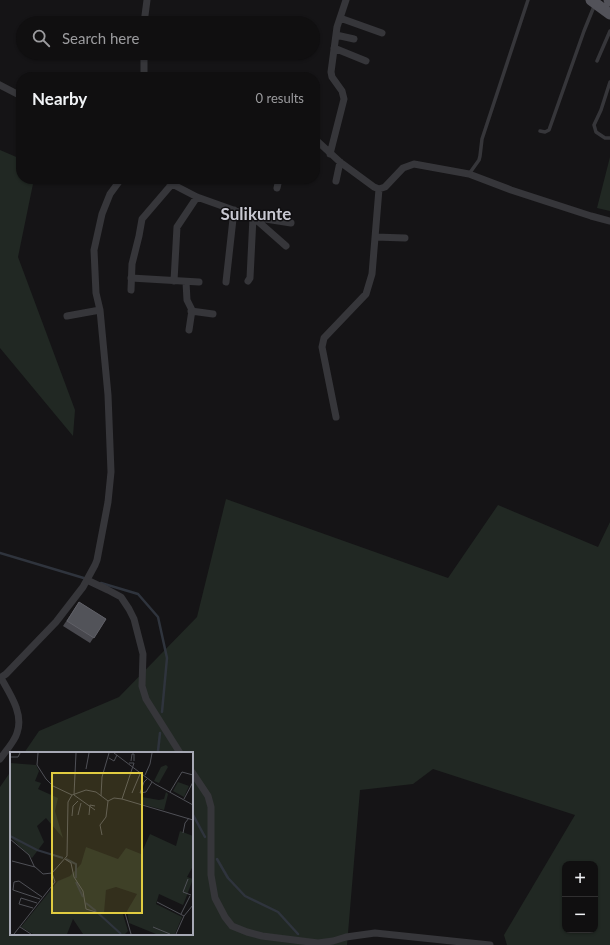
<!DOCTYPE html>
<meta charset="utf-8">
<style>
:root{--surface:#100f10;--page:#1e1d1e;--text:#f1f3f6;--muted:#9c9c9f;--line:#302f30}
body{margin:0;font-family:Lato,sans-serif;background:var(--page);color:var(--text)}
.controls{position:absolute;right:12px;bottom:12px;display:grid;overflow:hidden;border-radius:8px;box-shadow:0 1px 3px #0004}
.controls button{width:36px;height:36px;display:grid;place-items:center;padding:0;border:0;border-bottom:1px solid var(--line);background:var(--surface);color:var(--text);font:20px sans-serif}
.list{margin:0;padding:0;list-style:none}
h2{display:flex;justify-content:space-between;align-items:center;height:52px;margin:0;padding:0 16px;font-size:17px}
h2 small{font-size:13px;font-weight:400;color:var(--muted)}
.icon{flex:none;width:22px;height:22px;fill:none;stroke:currentColor;stroke-width:2;stroke-linecap:round;stroke-linejoin:round}
.map{position:relative;flex:none;width:610px;height:945px;overflow:hidden}
.search{position:absolute;background:var(--surface);box-shadow:0 1px 3px #0004;left:16px;top:16px;width:304px;height:44px;display:flex;align-items:center;gap:10px;box-sizing:border-box;padding:0 14px;border-radius:22px;color:var(--muted);font-size:15px}
.panel{position:absolute;background:var(--surface);box-shadow:0 1px 3px #0004;left:16px;top:72px;width:304px;height:112px;border-radius:16px}
.map>svg:first-child{display:block}
.green{fill:#212823;fill-rule:evenodd}
.lines{fill:none;stroke-linecap:round;stroke-linejoin:round}
.stream{stroke:#2f343d;stroke-width:2.5}
.service{stroke:#36363a;stroke-width:3.5}
.minor{stroke:#36363a;stroke-width:7}
.primary{stroke:#525259;stroke-width:11}
.wall{fill:#48484e}
.building{fill:#525359;stroke:#606067}
.labels{text-anchor:middle;dominant-baseline:central;stroke-width:3;stroke-linejoin:round;paint-order:stroke}
.district-label{font-size:17px;font-weight:bold;fill:#c8c8d1;stroke:#100f11}
.inset-river{fill:none;stroke:#2f343d;stroke-width:2}
.inset-road{fill:none;stroke:#4f5056;stroke-width:1}
.view{fill:#e1cc41;fill-opacity:0.15;stroke:#e1cc41;stroke-width:2}
.inset-edge{fill:none;stroke:#a7a9b5;stroke-width:2}
</style>
<div class="map">
<svg width="610" height="945" viewBox="0 0 610 945">
<rect width="100%" height="100%" fill="#151416"/>
<!-- green -->
<path class="green" d="M0,150L21,159V179H34L18,257L75,410L73,436L0,348Z
M610,157V211L597,208Z
M226,499L448,578L498,505L598,547L610,522V945H507L504,935L575,815L433,769L413,784L360,790L347,945H0V787L11,771V934H192V753H24L39,731L119,697L197,617ZM565,864H595V930H565Z"/>
<g class="lines">
<!-- stream -->
<path class="stream" d="M0,553L87,579
M101,583L138,594L158,617L167,658L162,712
M159,753L158,751L160,733
M192,813L205,837
M217,859L228,878L245,896L278,912L298,934"/>
<!-- service -->
<path class="service" d="M597,61L610,31
M610,82L601,110L594,125L596,132L605,138H610
M540,131L545,132L549,130L584,31L595,4
M469,174L479,160L480,156L482,139L528,0"/>
<!-- minor -->
<path class="minor" d="M340,18L382,33
M144,23L147,0
M336,35L354,39
M334,48L366,61
M144,77V53
M0,85L21,96
M315,139L340,162L374,187L379,189L385,187L403,168L414,164L469,174L511,190L591,216L610,221
M330,154L344,99L342,91L332,77L331,72L337,27L346,0
M165,179L172,184L197,197L253,217L286,246
M336,181L340,162
M277,188L279,179
M375,237L405,238
M131,278L199,282
M174,281L177,227L197,197
M248,281L250,278L253,217L291,223
M186,282L187,300L192,310L189,330
M226,282L234,210
M131,290L132,264L139,236L142,219L172,184
M191,311L213,314
M67,316L100,310
M336,417L322,347L324,338L366,294L372,274L379,189
M87,580L108,590L121,597L129,609L134,619L143,654L142,686L146,699L180,753
M0,678L6,674L56,622L83,587L95,565L97,560L108,502L111,472L108,395L100,310L96,293L94,250L102,214L110,194L121,179
M0,759C5,752 15,741 17,733C24,714 10,694 1,678
M192,772L208,796L211,807V875L215,898L225,917L232,926L247,932L262,936L318,943L333,941L346,937L375,933L490,945"/>
<!-- primary -->
<path class="primary" d="M591,0L610,14
M609,0L610,1"/>
</g>
<!-- wall -->
<path class="wall" d="M79,602L106,619L90,643L63,626Z"/>
<!-- building -->
<path class="building" d="M79,602L106,619L94,638L67,621Z"/>
<g class="labels">
<!-- district labels -->
<g class="district-label">
<text x="256" y="213">Sulikunte</text>
</g>
</g>
<!-- overview -->
<g transform="translate(10 752)">
<rect width="183" height="183" fill="#151416"/>
<path d="M0,11L26,13L29,19L25,29L31,31L28,37L48,46L45,59L53,86L36,66L27,74L34,90L22,106L0,85ZM156,13L158,15L149,31L144,29L151,15ZM168,30L179,34L174,45L163,39ZM156,40L158,42L154,58L131,52L132,45L149,48L154,47ZM170,79L183,84V114L177,125L183,127L177,143L173,153L149,142L146,152L172,165L165,182H146L119,171L117,159L127,142L106,135L96,138L94,161L113,162L118,179L115,182H73L63,167L57,182H23L11,175L48,129L60,124L71,112L76,95L108,107L116,96L131,102L140,82L166,94Z" fill="#212823"/>
<path class="inset-river" d="M0,84L27,98L53,106M56,107L66,112V126M66,130L73,145M76,151L86,159M88,161L111,182"/>
<path class="inset-road" d="M28,1L27,13L36,27L43,34L62,43M66,1L64,43L85,58M104,1L145,32L183,53M0,5H8L10,1M99,6L104,9L107,3M121,9L122,2H124V9M76,17L79,1M135,23L140,12L142,1M137,27L134,30L130,41L136,40L142,30M160,40L172,20L183,23M122,41L130,22M91,44L92,25L99,1M112,47L124,11H119M174,47L183,30M68,63L71,51M79,63L80,53L85,54M62,64L63,54L68,49M173,81L175,71L179,66M92,83L90,73L96,65L98,49M0,87L19,103L24,114L33,122L42,121L57,104L58,50L62,43L76,38L86,40L98,49L104,46L112,47L183,68M55,107L61,111L64,125L73,139L76,157L89,161H115L121,182M2,109L25,115M178,127L173,140L181,143M30,147L3,138L4,130L9,129L32,145M147,150L174,164L166,182M23,156L9,152L11,146L27,151M171,162L180,144M174,164L183,153M10,175L21,182M143,175L160,182M4,182L45,130L42,121"/>
<path class="view" d="M42,21H132V161H42Z"/>
<rect width="183" height="183" class="inset-edge"/>
</g>
</svg>
<div class="controls">
<button>+</button>
<button>−</button>
</div>
<div class="search"><svg class="icon" aria-label="search" viewBox="0 0 24 24"><circle cx="10" cy="10" r="6"/><path d="M15 15l6 6"/></svg>Search here</div>
<section class="panel">
<h2>Nearby<small>0 results</small></h2>
<ul class="list">
</ul>
</section>
</div>
